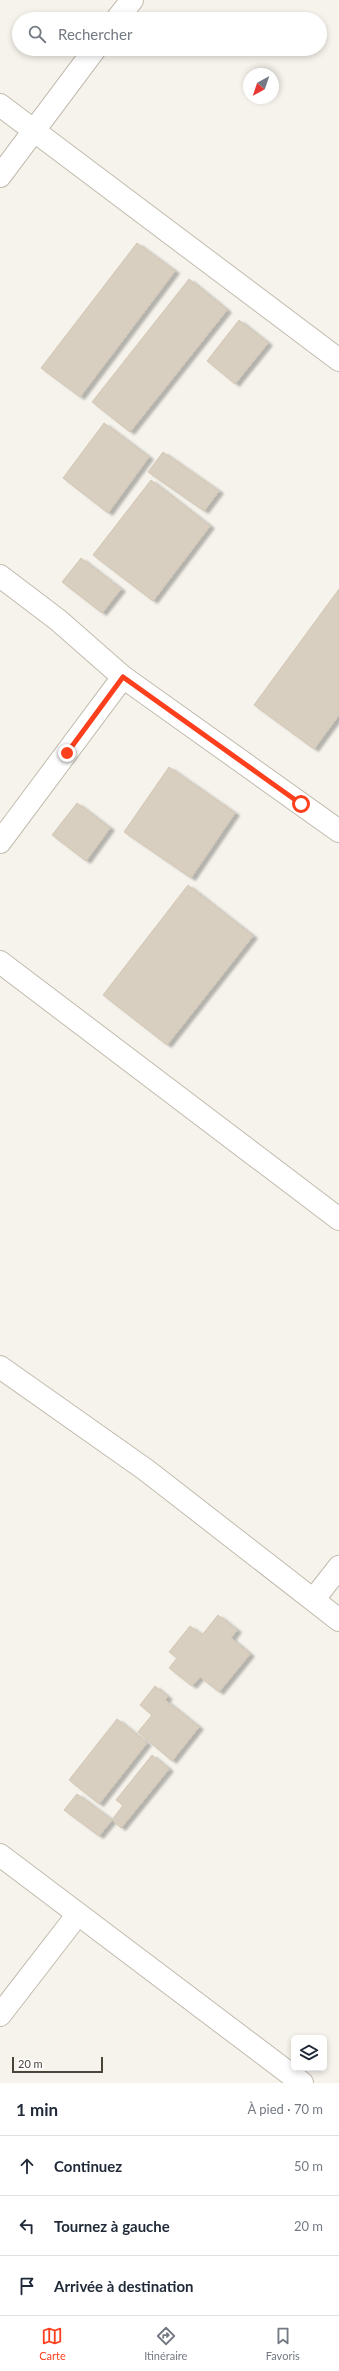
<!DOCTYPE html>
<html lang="fr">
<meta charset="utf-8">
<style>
:root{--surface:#fff;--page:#f6f6f7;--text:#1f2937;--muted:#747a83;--line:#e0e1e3;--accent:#fc3f1d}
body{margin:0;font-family:Lato,sans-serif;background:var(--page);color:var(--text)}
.controls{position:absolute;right:12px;bottom:12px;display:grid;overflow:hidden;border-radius:6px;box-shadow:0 2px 6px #0003}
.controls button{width:36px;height:36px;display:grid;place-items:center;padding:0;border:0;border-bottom:1px solid var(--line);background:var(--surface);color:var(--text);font:20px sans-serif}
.compass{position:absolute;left:243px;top:68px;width:36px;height:36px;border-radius:50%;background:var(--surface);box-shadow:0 2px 6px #0003;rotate:220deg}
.scale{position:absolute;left:12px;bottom:10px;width:91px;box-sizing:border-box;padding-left:4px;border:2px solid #4b4439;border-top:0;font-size:11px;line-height:14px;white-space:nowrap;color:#4b4439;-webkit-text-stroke:3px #fff;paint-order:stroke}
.stop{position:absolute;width:12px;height:12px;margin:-9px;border:3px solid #fc3f1d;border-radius:50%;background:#fff}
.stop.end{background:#fc3f1d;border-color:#fff;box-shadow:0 1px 4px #0008}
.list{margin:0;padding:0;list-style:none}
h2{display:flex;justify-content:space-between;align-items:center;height:52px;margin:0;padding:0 16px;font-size:17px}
h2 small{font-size:13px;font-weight:400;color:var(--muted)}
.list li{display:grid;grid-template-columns:26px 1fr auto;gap:12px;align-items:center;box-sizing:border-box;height:60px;padding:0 16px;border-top:1px solid var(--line)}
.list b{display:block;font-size:15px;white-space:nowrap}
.list em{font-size:13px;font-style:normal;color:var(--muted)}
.icon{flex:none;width:22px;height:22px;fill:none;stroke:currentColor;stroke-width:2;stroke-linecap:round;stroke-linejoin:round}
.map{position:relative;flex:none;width:339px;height:2083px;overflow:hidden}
.search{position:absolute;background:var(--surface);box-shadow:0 2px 6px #0003;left:12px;right:12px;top:12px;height:44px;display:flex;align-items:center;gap:10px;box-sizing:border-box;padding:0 14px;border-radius:22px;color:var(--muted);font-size:15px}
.sheet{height:232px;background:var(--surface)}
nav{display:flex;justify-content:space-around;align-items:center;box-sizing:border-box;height:56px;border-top:1px solid var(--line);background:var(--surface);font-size:11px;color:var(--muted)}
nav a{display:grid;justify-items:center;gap:2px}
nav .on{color:var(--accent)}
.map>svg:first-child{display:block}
.building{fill:#d8cfc1;stroke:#d3c7b4;filter:url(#shadow)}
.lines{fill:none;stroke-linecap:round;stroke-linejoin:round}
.minor-casing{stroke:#c2bbae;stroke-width:24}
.minor{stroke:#fff;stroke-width:22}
.route{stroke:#fc3f1d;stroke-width:5}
</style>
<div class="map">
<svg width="339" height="2083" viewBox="0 0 339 2083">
<defs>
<filter id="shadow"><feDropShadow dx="4.5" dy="2.5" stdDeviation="1" flood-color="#0004"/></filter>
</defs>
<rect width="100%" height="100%" fill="#f6f3ec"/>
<!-- building -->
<path class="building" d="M137,243L175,271L80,397L41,368Z
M189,279L227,310L130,432L92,402Z
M239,320L268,343L235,384L207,361Z
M104,423L149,457L108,513L63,478Z
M163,452L219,491L204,511L148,472Z
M151,480L210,526L153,601L93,555Z
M81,558L121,589L102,613L62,582Z
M339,589V715L314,749L254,705Z
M169,767L235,813L191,878L124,832Z
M77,803L110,828L86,861L52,835Z
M188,885L253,936L167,1045L103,995Z
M218,1615L237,1630L231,1638L250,1654L219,1692L200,1677L192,1686L169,1668L177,1658L169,1652L190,1626L202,1635Z
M155,1686L168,1697L165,1700L199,1727L172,1761L138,1732L152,1715L140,1705Z
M117,1719L147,1743L99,1804L69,1780Z
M152,1755L169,1769L121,1828L112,1820L123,1805L116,1800Z
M77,1794L112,1820L99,1836L64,1810Z"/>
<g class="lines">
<defs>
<path id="minor" d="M117,19L132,0
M0,105L339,360
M0,176L95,49
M0,576L58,620L123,677L339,831
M0,842L123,677
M0,962L339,1219
M0,1367L146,1470L339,1620
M314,1599L339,1567
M0,1855L302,2083
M0,2015L78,1914"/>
</defs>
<!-- minor casing -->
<use href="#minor" class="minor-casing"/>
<!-- minor -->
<use href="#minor" class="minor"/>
</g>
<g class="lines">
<!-- route -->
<path class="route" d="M67,753L123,677L301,804"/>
</g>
</svg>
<div class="controls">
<button><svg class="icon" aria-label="layers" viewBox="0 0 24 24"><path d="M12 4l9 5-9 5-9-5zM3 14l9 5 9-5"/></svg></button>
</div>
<svg class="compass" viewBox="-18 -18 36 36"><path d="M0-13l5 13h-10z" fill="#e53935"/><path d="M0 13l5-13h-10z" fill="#747a83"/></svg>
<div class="scale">20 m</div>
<div class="stop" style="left:301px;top:804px"></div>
<div class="stop end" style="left:67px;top:753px"></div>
<div class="search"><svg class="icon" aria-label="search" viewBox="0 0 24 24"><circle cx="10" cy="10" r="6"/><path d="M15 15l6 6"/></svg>Rechercher</div>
</div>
<section class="sheet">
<h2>1 min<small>À pied · 70 m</small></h2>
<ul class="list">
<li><svg class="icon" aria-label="ahead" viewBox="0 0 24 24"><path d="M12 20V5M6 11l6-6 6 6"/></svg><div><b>Continuez</b></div><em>50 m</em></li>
<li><svg class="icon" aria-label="left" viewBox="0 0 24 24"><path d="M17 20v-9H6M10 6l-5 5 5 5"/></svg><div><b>Tournez à gauche</b></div><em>20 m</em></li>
<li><svg class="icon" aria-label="arrive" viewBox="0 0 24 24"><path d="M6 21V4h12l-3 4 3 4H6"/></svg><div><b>Arrivée à destination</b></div></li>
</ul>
</section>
<nav>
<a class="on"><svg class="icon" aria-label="map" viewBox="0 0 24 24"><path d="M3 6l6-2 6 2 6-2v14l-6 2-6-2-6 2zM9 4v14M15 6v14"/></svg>Carte</a>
<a><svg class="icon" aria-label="directions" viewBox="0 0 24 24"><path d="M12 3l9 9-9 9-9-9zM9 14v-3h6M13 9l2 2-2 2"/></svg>Itinéraire</a>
<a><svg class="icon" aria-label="saved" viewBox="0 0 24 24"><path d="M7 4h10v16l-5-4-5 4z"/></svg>Favoris</a>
</nav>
